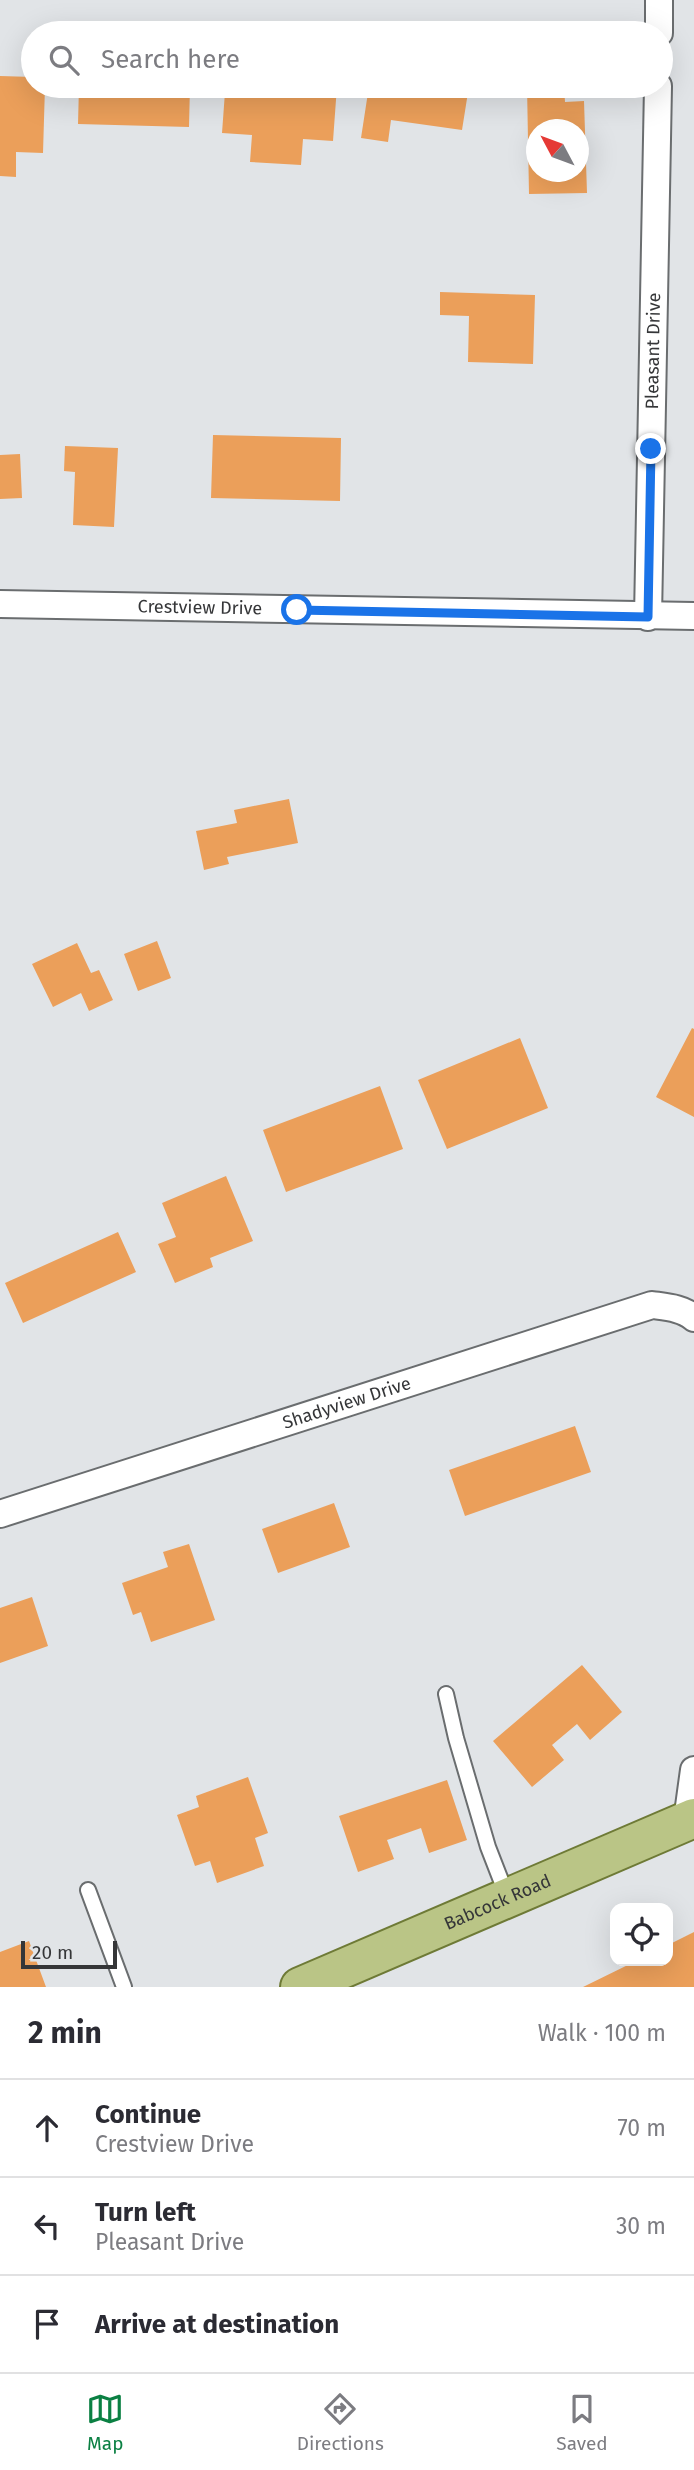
<!DOCTYPE html>
<meta charset="utf-8">
<style>
:root{--surface:#fff;--page:#f2f2f3;--text:#2b2b33;--muted:#7c7c81;--line:#e1e1e2;--accent:#0b8043}
body{margin:0;font-family:"Fira Sans",sans-serif;background:var(--page);color:var(--text)}
.controls{position:absolute;right:21px;bottom:21px;display:grid;overflow:hidden;border-radius:14px;box-shadow:0 7px 28px #0002}
.controls button{width:63px;height:63px;display:grid;place-items:center;padding:0;border:0;border-bottom:2px solid var(--line);background:var(--surface);color:var(--text);font:35px sans-serif}
.compass{position:absolute;left:526px;top:119px;width:63px;height:63px;border-radius:50%;background:var(--surface);box-shadow:0 7px 28px #0002;rotate:311deg}
.scale{position:absolute;left:21px;bottom:18px;width:96px;box-sizing:border-box;padding-left:7px;border:4px solid #353638;border-top:0;font-size:19px;line-height:24px;white-space:nowrap;color:#353638;-webkit-text-stroke:5px #e1e4e7;paint-order:stroke}
.stop{position:absolute;width:21px;height:21px;margin:-16px;border:5px solid #1a73e8;border-radius:50%;background:#fff}
.stop.end{background:#1a73e8;border-color:#fff;box-shadow:0 2px 7px #0008}
.list{margin:0;padding:0;list-style:none}
h2{display:flex;justify-content:space-between;align-items:center;height:91px;margin:0;padding:0 28px;font-size:30px}
h2 small{font-size:23px;font-weight:400;color:var(--muted)}
.list li{display:grid;grid-template-columns:46px 1fr auto;gap:21px;align-items:center;box-sizing:border-box;height:98px;padding:0 28px;border-top:2px solid var(--line)}
.list b{display:block;font-size:26px;white-space:nowrap}
.list p{margin:0;font-size:23px;white-space:nowrap;color:var(--muted)}
.list em{font-size:23px;font-style:normal;color:var(--muted)}
.icon{flex:none;width:38px;height:38px;fill:none;stroke:currentColor;stroke-width:2;stroke-linecap:round;stroke-linejoin:round}
.map{position:relative;flex:none;width:694px;height:1987px;overflow:hidden}
.search{position:absolute;background:var(--surface);box-shadow:0 7px 28px #0002;left:21px;right:21px;top:21px;height:77px;display:flex;align-items:center;gap:18px;box-sizing:border-box;padding:0 24px;border-radius:38px;color:var(--muted);font-size:26px}
.sheet{height:385px;background:var(--surface)}
nav{display:flex;justify-content:space-around;align-items:center;box-sizing:border-box;height:98px;border-top:2px solid var(--line);background:var(--surface);font-size:19px;color:var(--muted)}
nav a{display:grid;justify-items:center;gap:4px}
nav .on{color:var(--accent)}
.map>svg:first-child{display:block}
.building{fill:#eb9f5a;fill-rule:evenodd}
.lines{fill:none;stroke-linecap:round;stroke-linejoin:round}
.service-casing{stroke:#6a6d6f;stroke-width:18}
.minor-casing{stroke:#6a6d6f;stroke-width:30}
.primary-casing{stroke:#6e7a36;stroke-width:42}
.service{stroke:#fff;stroke-width:14}
.minor{stroke:#fff;stroke-width:26}
.primary{stroke:#bac586;stroke-width:38}
.route{stroke:#1a73e8;stroke-width:9}
.labels{text-anchor:middle;dominant-baseline:central;stroke-width:5;stroke-linejoin:round;paint-order:stroke}
.street-label{font-size:18px;fill:#353638;stroke:#e1e4e7}
</style>
<div class="map">
<svg width="694" height="1987" viewBox="0 0 694 1987">
<rect width="100%" height="100%" fill="#e1e4e7"/>
<!-- building -->
<path class="building" d="M0,76L33,77V86H45L43,153L16,152V177L0,176Z
M79,86H190L189,127L78,124Z
M294,86H337L333,141L303,139L301,165L250,162L252,135L222,133L225,92L293,95Z
M369,86H469L462,130L391,120L388,142L361,138Z
M527,86H564L565,102L584,101L587,193L529,194ZM536,130H578V172H536Z
M440,292L535,295L533,364L468,362L469,316L440,315Z
M213,435L341,438L340,501L211,498Z
M65,446L118,448L114,527L73,525L75,472L64,471Z
M20,454L22,498L0,499V455Z
M289,799L298,843L227,857L229,864L204,870L196,831L237,823L234,810Z
M157,941L171,978L138,991L124,954Z
M77,943L91,973L99,970L113,1000L89,1011L81,993L53,1007L32,964Z
M692,1028L694,1029V1117L656,1097Z
M520,1038L548,1108L447,1149L418,1080Z
M380,1086L403,1149L286,1192L263,1130Z
M226,1176L253,1241L210,1258L213,1267L175,1283L158,1244L176,1237L162,1203Z
M118,1232L136,1272L23,1323L5,1283Z
M575,1426L591,1472L465,1516L449,1470Z
M334,1503L350,1547L278,1573L262,1529Z
M189,1544L215,1620L151,1642L141,1612L133,1615L122,1583L168,1567L163,1552Z
M32,1597L48,1646L0,1663V1608Z
M582,1665L622,1712L590,1740L577,1724L552,1745L564,1760L532,1787L493,1741Z
M248,1777L268,1833L255,1838L264,1866L217,1883L210,1861L195,1866L177,1815L199,1807L196,1796Z
M447,1780L467,1840L429,1853L421,1828L387,1840L394,1859L358,1872L339,1816Z
M694,1932V1987H583L636,1961H668V1945Z
M29,1941L46,1987H0V1952Z"/>
<g class="lines">
<defs>
<path id="service" d="M446,1694L456,1738L488,1847L507,1896
M88,1890L124,1987"/>
<g id="minor">
<path d="M659,33V0"/>
<path id="s1" d="M0,604L694,616"/>
<path id="s2" d="M648,617L658,86"/>
<path id="s3" d="M0,1514L652,1305C666,1307 683,1308 694,1318"/>
<path d="M687,1821L694,1770"/>
</g>
<g id="primary">
<path id="s4" d="M300,1987L694,1818"/>
</g>
</defs>
<!-- service casing -->
<use href="#service" class="service-casing"/>
<!-- minor casing -->
<use href="#minor" class="minor-casing"/>
<!-- primary casing -->
<use href="#primary" class="primary-casing"/>
<!-- service -->
<use href="#service" class="service"/>
<!-- minor -->
<use href="#minor" class="minor"/>
<!-- primary -->
<use href="#primary" class="primary"/>
</g>
<g class="lines">
<!-- route -->
<path class="route" d="M297,610L648,617L651,449"/>
</g>
<g class="labels">
<!-- street labels -->
<g class="street-label">
<text stroke="none"><textPath href="#s2" startOffset="266">Pleasant Drive</textPath></text>
<text stroke="none"><textPath href="#s1" startOffset="200">Crestview Drive</textPath></text>
<text stroke="none"><textPath href="#s3" startOffset="364">Shadyview Drive</textPath></text>
<text stroke="none"><textPath href="#s4" startOffset="215">Babcock Road</textPath></text>
</g>
</g>
</svg>
<div class="controls">
<button><svg class="icon" aria-label="locate" viewBox="0 0 24 24"><circle cx="12" cy="12" r="6"/><path d="M12 2v4M12 18v4M2 12h4M18 12h4"/></svg></button>
</div>
<svg class="compass" viewBox="-18 -18 36 36"><path d="M0-13l5 13h-10z" fill="#e53935"/><path d="M0 13l5-13h-10z" fill="#7c7c81"/></svg>
<div class="scale">20 m</div>
<div class="stop" style="left:297px;top:610px"></div>
<div class="stop end" style="left:651px;top:449px"></div>
<div class="search"><svg class="icon" aria-label="search" viewBox="0 0 24 24"><circle cx="10" cy="10" r="6"/><path d="M15 15l6 6"/></svg>Search here</div>
</div>
<section class="sheet">
<h2>2 min<small>Walk · 100 m</small></h2>
<ul class="list">
<li><svg class="icon" aria-label="ahead" viewBox="0 0 24 24"><path d="M12 20V5M6 11l6-6 6 6"/></svg><div><b>Continue</b><p>Crestview Drive</p></div><em>70 m</em></li>
<li><svg class="icon" aria-label="left" viewBox="0 0 24 24"><path d="M17 20v-9H6M10 6l-5 5 5 5"/></svg><div><b>Turn left</b><p>Pleasant Drive</p></div><em>30 m</em></li>
<li><svg class="icon" aria-label="arrive" viewBox="0 0 24 24"><path d="M6 21V4h12l-3 4 3 4H6"/></svg><div><b>Arrive at destination</b></div></li>
</ul>
</section>
<nav>
<a class="on"><svg class="icon" aria-label="map" viewBox="0 0 24 24"><path d="M3 6l6-2 6 2 6-2v14l-6 2-6-2-6 2zM9 4v14M15 6v14"/></svg>Map</a>
<a><svg class="icon" aria-label="directions" viewBox="0 0 24 24"><path d="M12 3l9 9-9 9-9-9zM9 14v-3h6M13 9l2 2-2 2"/></svg>Directions</a>
<a><svg class="icon" aria-label="saved" viewBox="0 0 24 24"><path d="M7 4h10v16l-5-4-5 4z"/></svg>Saved</a>
</nav>
